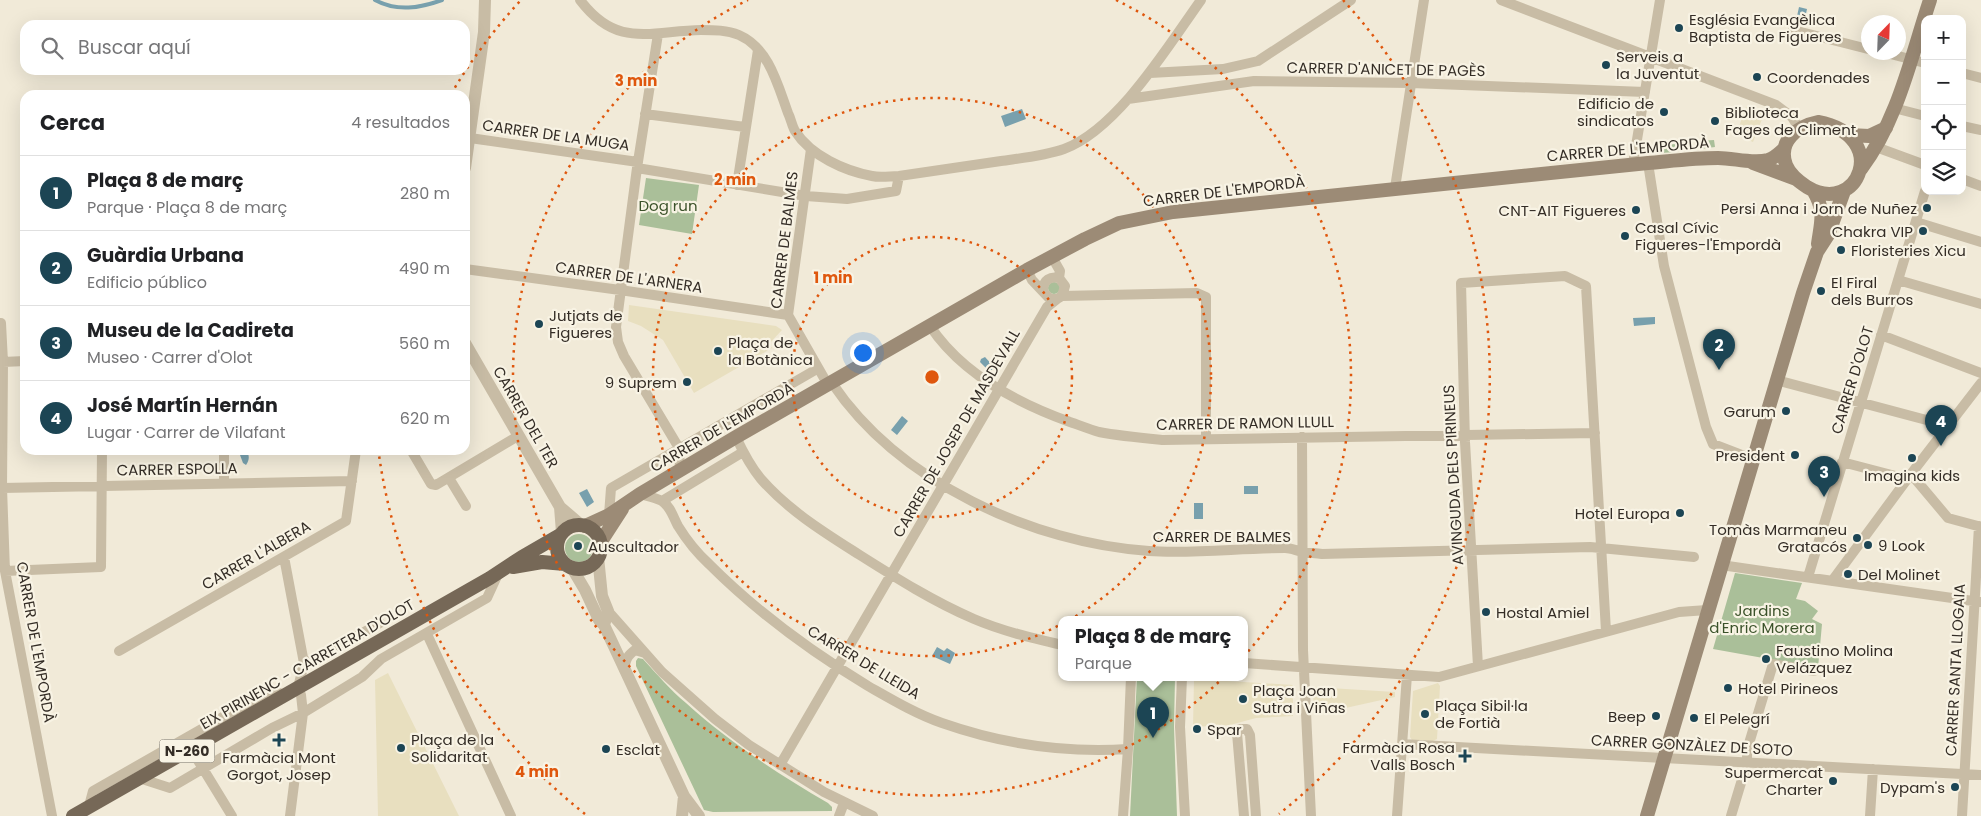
<!DOCTYPE html>
<html lang="es">
<meta charset="utf-8">
<style>
:root{--surface:#fff;--page:#f2f2f2;--text:#202124;--muted:#757577;--line:#e0e0e0;--accent:#1c4554}
body{margin:0;font-family:Poppins,sans-serif;background:var(--page);color:var(--text)}
.controls{position:absolute;right:15px;top:15px;display:grid;overflow:hidden;border-radius:10px;box-shadow:0 5px 20px #0002}
.controls button{width:45px;height:45px;display:grid;place-items:center;padding:0;border:0;border-bottom:1px solid var(--line);background:var(--surface);color:var(--text);font:25px sans-serif}
.compass{position:absolute;left:1861px;top:15px;width:45px;height:45px;border-radius:50%;background:var(--surface);box-shadow:0 5px 20px #0002;rotate:23deg}
.you{position:absolute;left:862px;top:352px;width:18px;height:18px;margin:-12px;border:4px solid #fff;border-radius:50%;background:#1a73e8;box-shadow:0 0 0 8px #1a73e833}
.badge{display:grid;place-items:center;width:32px;height:32px;border-radius:50%;background:var(--accent);color:#fff;font-size:16px;font-weight:700}
.pin{position:absolute;translate:-50% -41px;filter:drop-shadow(0 1px 2px #0008)}
.pin::after{content:'';position:absolute;top:26px;width:18px;height:15px;background:inherit;clip-path:polygon(0 0,100% 0,50% 100%)}
.popup{position:absolute;left:1058px;top:616px;width:190px;height:65px;box-sizing:border-box;display:grid;place-content:center;border-radius:10px;background:var(--surface);filter:drop-shadow(0 1px 4px #0005);font-size:16px;white-space:nowrap;color:var(--muted)}
.popup b{font-size:19px;color:var(--text)}
.popup::after{content:'';position:absolute;left:50%;top:100%;margin-left:-10px;border:10px solid transparent;border-top-color:var(--surface)}
.list{margin:0;padding:0;list-style:none}
h2{display:flex;justify-content:space-between;align-items:center;height:65px;margin:0;padding:0 20px;font-size:21px}
h2 small{font-size:16px;font-weight:400;color:var(--muted)}
.list li{display:grid;grid-template-columns:32px 1fr auto;gap:15px;align-items:center;box-sizing:border-box;height:75px;padding:0 20px;border-top:1px solid var(--line)}
.list b{display:block;font-size:19px;white-space:nowrap}
.list p{margin:0;font-size:16px;white-space:nowrap;color:var(--muted)}
.list em{font-size:16px;font-style:normal;color:var(--muted)}
.icon{flex:none;width:28px;height:28px;fill:none;stroke:currentColor;stroke-width:2;stroke-linecap:round;stroke-linejoin:round}
.map{position:relative;flex:none;width:1981px;height:816px;overflow:hidden}
.search{position:absolute;background:var(--surface);box-shadow:0 5px 20px #0002;left:20px;top:20px;width:450px;height:55px;display:flex;align-items:center;gap:12px;box-sizing:border-box;padding:0 18px;border-radius:15px;color:var(--muted);font-size:19px}
.panel{position:absolute;background:var(--surface);box-shadow:0 5px 20px #0002;left:20px;top:90px;width:450px;height:365px;border-radius:15px}
.map>svg:first-child{display:block}
.green{fill:#aabf99}
.plaza{fill:#e8dfbf}
.water{fill:#78a0ad}
.lines{fill:none;stroke-linecap:round;stroke-linejoin:round}
.stream{stroke:#78a0ad;stroke-width:4}
.minor{stroke:#c8bca5;stroke-width:10}
.tertiary{stroke:#c8bca5;stroke-width:12}
.secondary{stroke:#9c8b76;stroke-width:14}
.primary{stroke:#766857;stroke-width:14}
.ring{fill:none;stroke:#df570d;stroke-width:2.5;stroke-dasharray:2.5 5}
.poi-dot{fill:#1c4554;stroke:#f8f3e4;stroke-width:2}
.labels{text-anchor:middle;dominant-baseline:central;stroke-width:4.5;stroke-linejoin:round;paint-order:stroke}
.shield{fill:#f8f3e4;stroke:#6f685f;stroke-width:1}
.shield-label{font-size:14px;font-weight:bold;fill:#342d26}
.poi-label{font-size:15px;fill:#342d26;stroke:#f8f3e4;text-anchor:start}
.street-label{font-size:15px;fill:#342d26;stroke:#f8f3e4}
.park-label{font-size:15px;fill:#3b522a;stroke:#f8f3e4}
.centre{fill:#df570d;stroke:#f8f3e4;stroke-width:2.5}
.ring-label{font-size:15px;text-anchor:middle;font-weight:bold;fill:#df570d;stroke:#f8f3e4;stroke-width:4.5;stroke-linejoin:round;paint-order:stroke}
</style>
<div class="map">
<svg width="1981" height="816" viewBox="0 0 1981 816">
<rect width="100%" height="100%" fill="#f1ead8"/>
<!-- green -->
<path class="green" d="M1714,140L1715,147L1700,149L1699,141Z
M1675,144L1676,152L1660,153V146Z
M646,178L699,185L692,234L639,225Z
M1048 288a6 6 0 1 1 12 0a6 6 0 1 1-12 0Z
M565 548a14 14 0 1 1 28 0a14 14 0 1 1-28 0Z
M1735,573L1802,583L1796,599L1805,601L1818,611L1812,619L1822,624L1818,668L1713,649Z
M638,658L643,659C657,674 670,690 686,703C729,742 778,774 828,803L832,807V811L713,812L704,810L636,666V661Z
M1137,677H1175L1174,727L1177,816H1130Z"/>
<!-- plaza -->
<path class="plaza" d="M1746,107L1764,114L1753,142L1736,135Z
M629,305L776,326L782,330L769,344L772,348L694,393L663,340L641,326L628,321Z
M388,673L459,816H378L375,680Z
M1194,679L1293,685V716L1256,718L1230,725L1193,727Z
M1438,683L1440,686L1437,739L1433,741L1412,740L1410,737L1413,691Z
M1313,687L1395,692V697L1314,715Z"/>
<!-- water -->
<path class="water" d="M1799,7L1807,9L1804,23L1796,21Z
M1022,109L1026,119L1005,127L1001,116Z
M1655,317V324L1634,326L1633,318Z
M985,357L994,367L990,372L980,362L981,359Z
M902,416L908,421L897,435L891,430Z
M242,450H247C249,456 250,459 246,465L243,463L240,455Z
M1244,486H1258V494H1244Z
M587,489L594,502L587,507L579,493Z
M1194,503H1203V519H1194Z
M937,647L944,651L947,648L955,653L950,664L932,656Z"/>
<g class="lines">
<!-- stream -->
<path class="stream" d="M375,0C397,12 420,8 442,0"/>
<!-- minor -->
<path class="minor" d="M580,0C617,49 650,31 701,30C714,30 727,30 739,35C769,48 778,86 788,113C791,119 792,126 795,131C811,156 845,171 872,176C881,178 890,176 899,176C933,171 967,166 1001,161C1022,158 1044,156 1064,149C1118,129 1168,46 1201,0
M1501,0L1776,105L1792,117L1799,128
M1793,30L1868,49
M658,34L637,168L616,327L618,342L624,356L679,448L680,470
M1883,52L1925,63
M1150,73L1223,69L1258,61L1351,0
M1962,73L1981,78
M1128,99L1254,81L1411,83L1645,92
M1894,108L1925,116
M645,114L745,127
M1962,126L1981,130
M470,138L638,162
M1876,147L1925,165
M811,149L788,315L828,385
M1648,163L1664,266L1706,427L1713,444L1752,459
M1633,164L1660,0
M637,168L806,196L847,199L896,191L899,176
M1962,179L1981,186
M737,185L758,50
M1395,188L1424,0
M1916,222L1981,242
M1052,257L1060,271L1059,278
M465,269L620,290L788,315
M1027,270L1032,280L1050,299H1057L1062,296L1065,286L1059,278C1050,276 1044,280 1043,289
M1898,280L1981,304
M1062,296L1197,293L1206,297V439
M1,323L3,362L2,488L5,571L52,816
M930,326C962,374 1017,403 1070,422C1079,425 1089,429 1099,432C1120,436 1142,438 1163,440L1595,433
M1881,335L1981,373
M3,362L25,361
M1776,380L1949,426
M832,383C899,482 1032,543 1149,551C1194,554 1240,548 1285,548C1291,548 1297,551 1303,552C1309,553 1316,553 1322,554L1590,547L1694,557
M736,437C743,452 751,467 761,479C787,509 822,531 855,552C893,576 932,601 974,619C1002,631 1032,638 1062,645
M1302,437L1303,650L1311,816
M224,450V483
M411,450L431,484L436,485L518,436
M1842,462L1907,479
M1911,474L1948,518L1981,527
M449,478L466,506
M2,488L352,481
M640,494C647,496 655,497 662,501C671,507 673,517 678,526C686,539 697,553 709,564C756,611 810,651 868,686C891,699 916,714 942,723C1002,744 1065,753 1128,749
M662,501L743,452
M609,515L611,488L817,369
M284,557L304,663L298,688L301,695L303,713L290,816
M1721,565L1980,602
M5,571L101,567L102,450
M1808,577L1925,191
M1832,581L1911,474L1981,383
M608,611L662,672L715,719L749,745L824,792L873,816
M427,634L511,816
M119,651L346,521L356,450
M304,663L314,660L380,623
M1244,663L1439,677L1679,612L1707,610
M1478,666L1465,442L1461,283L1565,276L1586,286L1606,631
M624,669C626,659 627,656 635,650L645,653
M1182,677L1180,727L1185,816
M1402,744L1981,775
M191,749L232,816
M780,765L1047,307L1057,299
M139,778L170,788L272,728L303,713L362,677L381,659L487,598L498,574
M89,806L93,791L270,690L285,695
M839,816L844,803
M1123,816L1128,749L1131,677
M1244,816L1237,733L1240,729H1247L1250,735L1256,816
M1397,816L1407,675
M1731,816L1747,763V750L1773,664L1814,671
M1870,816L1873,769
M1962,816L1979,526"/>
<!-- tertiary -->
<path class="tertiary" d="M465,168L484,32L485,0
M465,343L560,507L581,525
M560,507L562,532
M598,557L602,596L608,611L604,625
M572,568L585,590L599,620L604,625L684,796L699,816
M682,816L684,796"/>
<!-- secondary -->
<path class="secondary" d="M1818,122C1892,136 1858,218 1807,187C1798,181 1790,175 1786,165C1777,141 1798,126 1818,122Z
M1849,135L1869,136L1886,128
M1753,163L1796,179
M1861,169C1898,120 1911,57 1930,0
M1813,190C1826,212 1821,221 1818,244
M585,526L609,515L640,494L736,437L1027,270L1085,239L1119,223L1173,212L1648,163C1671,161 1694,158 1718,158C1734,158 1752,164 1768,160C1775,158 1779,153 1784,149
M600,543L622,509
M1647,816L1803,293L1817,252L1828,235L1844,191"/>
<!-- primary -->
<path class="primary" d="M557 547a22 22 0 1 1 44 0a22 22 0 1 1-44 0Z
M513,567L542,562L565,564
M73,816L490,578L522,557L560,535"/>
</g>
<!-- distance rings -->
<g class="ring">
<circle cx="932" cy="377" r="140"/>
<circle cx="932" cy="377" r="279"/>
<path d="M1116 0A419 419 0 1 1 748 0"/>
<path d="M585 814A558 558 0 0 1 379 455M451 94A558 558 0 0 1 521 0M1343 0A558 558 0 0 1 1279 814"/>
</g>
<!-- markers -->
<g class="poi-dot">
<circle cx="1679" cy="28" r="5"/>
<circle cx="1606" cy="65" r="5"/>
<circle cx="1757" cy="77" r="5"/>
<circle cx="1664" cy="112" r="5"/>
<circle cx="1715" cy="121" r="5"/>
<circle cx="1927" cy="208" r="5"/>
<circle cx="1636" cy="210" r="5"/>
<circle cx="1923" cy="231" r="5"/>
<circle cx="1625" cy="236" r="5"/>
<circle cx="1841" cy="250" r="5"/>
<circle cx="1821" cy="291" r="5"/>
<circle cx="539" cy="324" r="5"/>
<circle cx="718" cy="351" r="5"/>
<circle cx="687" cy="382" r="5"/>
<circle cx="1786" cy="411" r="5"/>
<circle cx="1795" cy="455" r="5"/>
<circle cx="1912" cy="458" r="5"/>
<circle cx="1680" cy="513" r="5"/>
<circle cx="1857" cy="538" r="5"/>
<circle cx="1868" cy="545" r="5"/>
<circle cx="578" cy="546" r="5"/>
<circle cx="1848" cy="574" r="5"/>
<circle cx="1486" cy="612" r="5"/>
<circle cx="1766" cy="659" r="5"/>
<circle cx="1728" cy="688" r="5"/>
<circle cx="1243" cy="699" r="5"/>
<circle cx="1425" cy="714" r="5"/>
<circle cx="1656" cy="716" r="5"/>
<circle cx="1694" cy="718" r="5"/>
<circle cx="1197" cy="729" r="5"/>
<path d="M276.5 732.5h5v5h5v5h-5v5h-5v-5h-5v-5h5z"/>
<circle cx="401" cy="748" r="5"/>
<circle cx="606" cy="749" r="5"/>
<path d="M1462.5 748.5h5v5h5v5h-5v5h-5v-5h-5v-5h5z"/>
<circle cx="1833" cy="781" r="5"/>
<circle cx="1955" cy="787" r="5"/>
</g>
<g class="labels">
<!-- shield labels -->
<rect class="shield" x="159.5" y="739.5" width="55" height="23" rx="4"/>
<g class="shield-label">
<text x="187" y="751">N-260</text>
</g>
<!-- poi labels -->
<g class="poi-label">
<text x="1689" y="19">Església Evangèlica<tspan x="1689" dy="17">Baptista de Figueres</tspan></text>
<text x="1616" y="56">Serveis a<tspan x="1616" dy="17">la Juventut</tspan></text>
<text x="1767" y="77">Coordenades</text>
<text x="1654" y="103" text-anchor="end">Edificio de<tspan x="1654" dy="17">sindicatos</tspan></text>
<text x="1725" y="112">Biblioteca<tspan x="1725" dy="17">Fages de Climent</tspan></text>
<text x="1917" y="208" text-anchor="end">Persi Anna i Jorn de Nuñez</text>
<text x="1626" y="210" text-anchor="end">CNT-AIT Figueres</text>
<text x="1635" y="227">Casal Cívic<tspan x="1635" dy="17">Figueres-l'Empordà</tspan></text>
<text x="1913" y="231" text-anchor="end">Chakra VIP</text>
<text x="1851" y="250">Floristeries Xicu</text>
<text x="1831" y="282">El Firal<tspan x="1831" dy="17">dels Burros</tspan></text>
<text x="549" y="315">Jutjats de<tspan x="549" dy="17">Figueres</tspan></text>
<text x="728" y="342">Plaça de<tspan x="728" dy="17">la Botànica</tspan></text>
<text x="677" y="382" text-anchor="end">9 Suprem</text>
<text x="1776" y="411" text-anchor="end">Garum</text>
<text x="1785" y="455" text-anchor="end">President</text>
<text x="1912" y="475" text-anchor="middle">Imagina kids</text>
<text x="1670" y="513" text-anchor="end">Hotel Europa</text>
<text x="1847" y="529" text-anchor="end">Tomàs Marmaneu<tspan x="1847" dy="17">Gratacós</tspan></text>
<text x="1878" y="545">9 Look</text>
<text x="588" y="546">Auscultador</text>
<text x="1858" y="574">Del Molinet</text>
<text x="1496" y="612">Hostal Amiel</text>
<text x="1776" y="650">Faustino Molina<tspan x="1776" dy="17">Velázquez</tspan></text>
<text x="1738" y="688">Hotel Pirineos</text>
<text x="1253" y="690">Plaça Joan<tspan x="1253" dy="17">Sutra i Viñas</tspan></text>
<text x="1435" y="705">Plaça Sibil·la<tspan x="1435" dy="17">de Fortià</tspan></text>
<text x="1646" y="716" text-anchor="end">Beep</text>
<text x="1704" y="718">El Pelegrí</text>
<text x="1207" y="729">Spar</text>
<text x="411" y="739">Plaça de la<tspan x="411" dy="17">Solidaritat</tspan></text>
<text x="1455" y="747" text-anchor="end">Farmàcia Rosa<tspan x="1455" dy="17">Valls Bosch</tspan></text>
<text x="616" y="749">Esclat</text>
<text x="279" y="757" text-anchor="middle">Farmàcia Mont<tspan x="279" dy="17">Gorgot, Josep</tspan></text>
<text x="1823" y="772" text-anchor="end">Supermercat<tspan x="1823" dy="17">Charter</tspan></text>
<text x="1945" y="787" text-anchor="end">Dypam's</text>
</g>
<!-- street labels -->
<g class="street-label">
<text transform="translate(1386 69) rotate(1)">CARRER D'ANICET DE PAGÈS</text>
<text transform="translate(556 135) rotate(8)">CARRER DE LA MUGA</text>
<text transform="translate(1628 149) rotate(-5)">CARRER DE L'EMPORDÀ</text>
<text transform="translate(1224 191) rotate(-7)">CARRER DE L'EMPORDÀ</text>
<text transform="translate(784 240) rotate(-83)">CARRER DE BALMES</text>
<text transform="translate(629 277) rotate(8)">CARRER DE L'ARNERA</text>
<text transform="translate(1852 380) rotate(-73)">CARRER D'OLOT</text>
<text transform="translate(526 417) rotate(60)">CARRER DEL TER</text>
<text transform="translate(1245 423) rotate(-1)">CARRER DE RAMON LLULL</text>
<text transform="translate(722 427) rotate(-30)">CARRER DE L'EMPORDÀ</text>
<text transform="translate(956 433) rotate(-60)">CARRER DE JOSEP DE MASDEVALL</text>
<text transform="translate(177 469) rotate(-1)">CARRER ESPOLLA</text>
<text transform="translate(1453 475) rotate(-93)">AVINGUDA DELS PIRINEUS</text>
<text x="1222" y="536">CARRER DE BALMES</text>
<text transform="translate(256 555) rotate(-30)">CARRER L'ALBERA</text>
<text transform="translate(36 642) rotate(80)">CARRER DE L'EMPORDÀ</text>
<text transform="translate(864 662) rotate(31)">CARRER DE LLEIDA</text>
<text transform="translate(307 664) rotate(-30)">EIX PIRINENC - CARRETERA D'OLOT</text>
<text transform="translate(1955 670) rotate(-87)">CARRER SANTA LLOGAIA</text>
<text transform="translate(1692 745) rotate(3)">CARRER GONZÀLEZ DE SOTO</text>
</g>
<!-- park labels -->
<g class="park-label">
<text x="668" y="205">Dog run</text>
<text x="1762" y="610">Jardins<tspan x="1762" dy="17">d'Enric Morera</tspan></text>
</g>
</g>
<circle cx="932" cy="377" r="8" class="centre"/>
<g class="ring-label">
<text x="636" y="86">3 min</text>
<text x="735" y="185">2 min</text>
<text x="833" y="283">1 min</text>
<text x="537" y="777">4 min</text>
</g>
</svg>
<div class="controls">
<button>+</button>
<button>−</button>
<button><svg class="icon" aria-label="locate" viewBox="0 0 24 24"><circle cx="12" cy="12" r="6"/><path d="M12 2v4M12 18v4M2 12h4M18 12h4"/></svg></button>
<button><svg class="icon" aria-label="layers" viewBox="0 0 24 24"><path d="M12 4l9 5-9 5-9-5zM3 14l9 5 9-5"/></svg></button>
</div>
<svg class="compass" viewBox="-18 -18 36 36"><path d="M0-13l5 13h-10z" fill="#e53935"/><path d="M0 13l5-13h-10z" fill="#757577"/></svg>
<div class="you"></div>
<div class="pin badge" style="left:1153px;top:738px">1</div>
<div class="popup"><b>Plaça 8 de març</b>Parque</div>
<div class="pin badge" style="left:1719px;top:370px">2</div>
<div class="pin badge" style="left:1824px;top:497px">3</div>
<div class="pin badge" style="left:1941px;top:446px">4</div>
<div class="search"><svg class="icon" aria-label="search" viewBox="0 0 24 24"><circle cx="10" cy="10" r="6"/><path d="M15 15l6 6"/></svg>Buscar aquí</div>
<section class="panel">
<h2>Cerca<small>4 resultados</small></h2>
<ul class="list">
<li><span class="badge">1</span><div><b>Plaça 8 de març</b><p>Parque · Plaça 8 de març</p></div><em>280 m</em></li>
<li><span class="badge">2</span><div><b>Guàrdia Urbana</b><p>Edificio público</p></div><em>490 m</em></li>
<li><span class="badge">3</span><div><b>Museu de la Cadireta</b><p>Museo · Carrer d'Olot</p></div><em>560 m</em></li>
<li><span class="badge">4</span><div><b>José Martín Hernán</b><p>Lugar · Carrer de Vilafant</p></div><em>620 m</em></li>
</ul>
</section>
</div>
